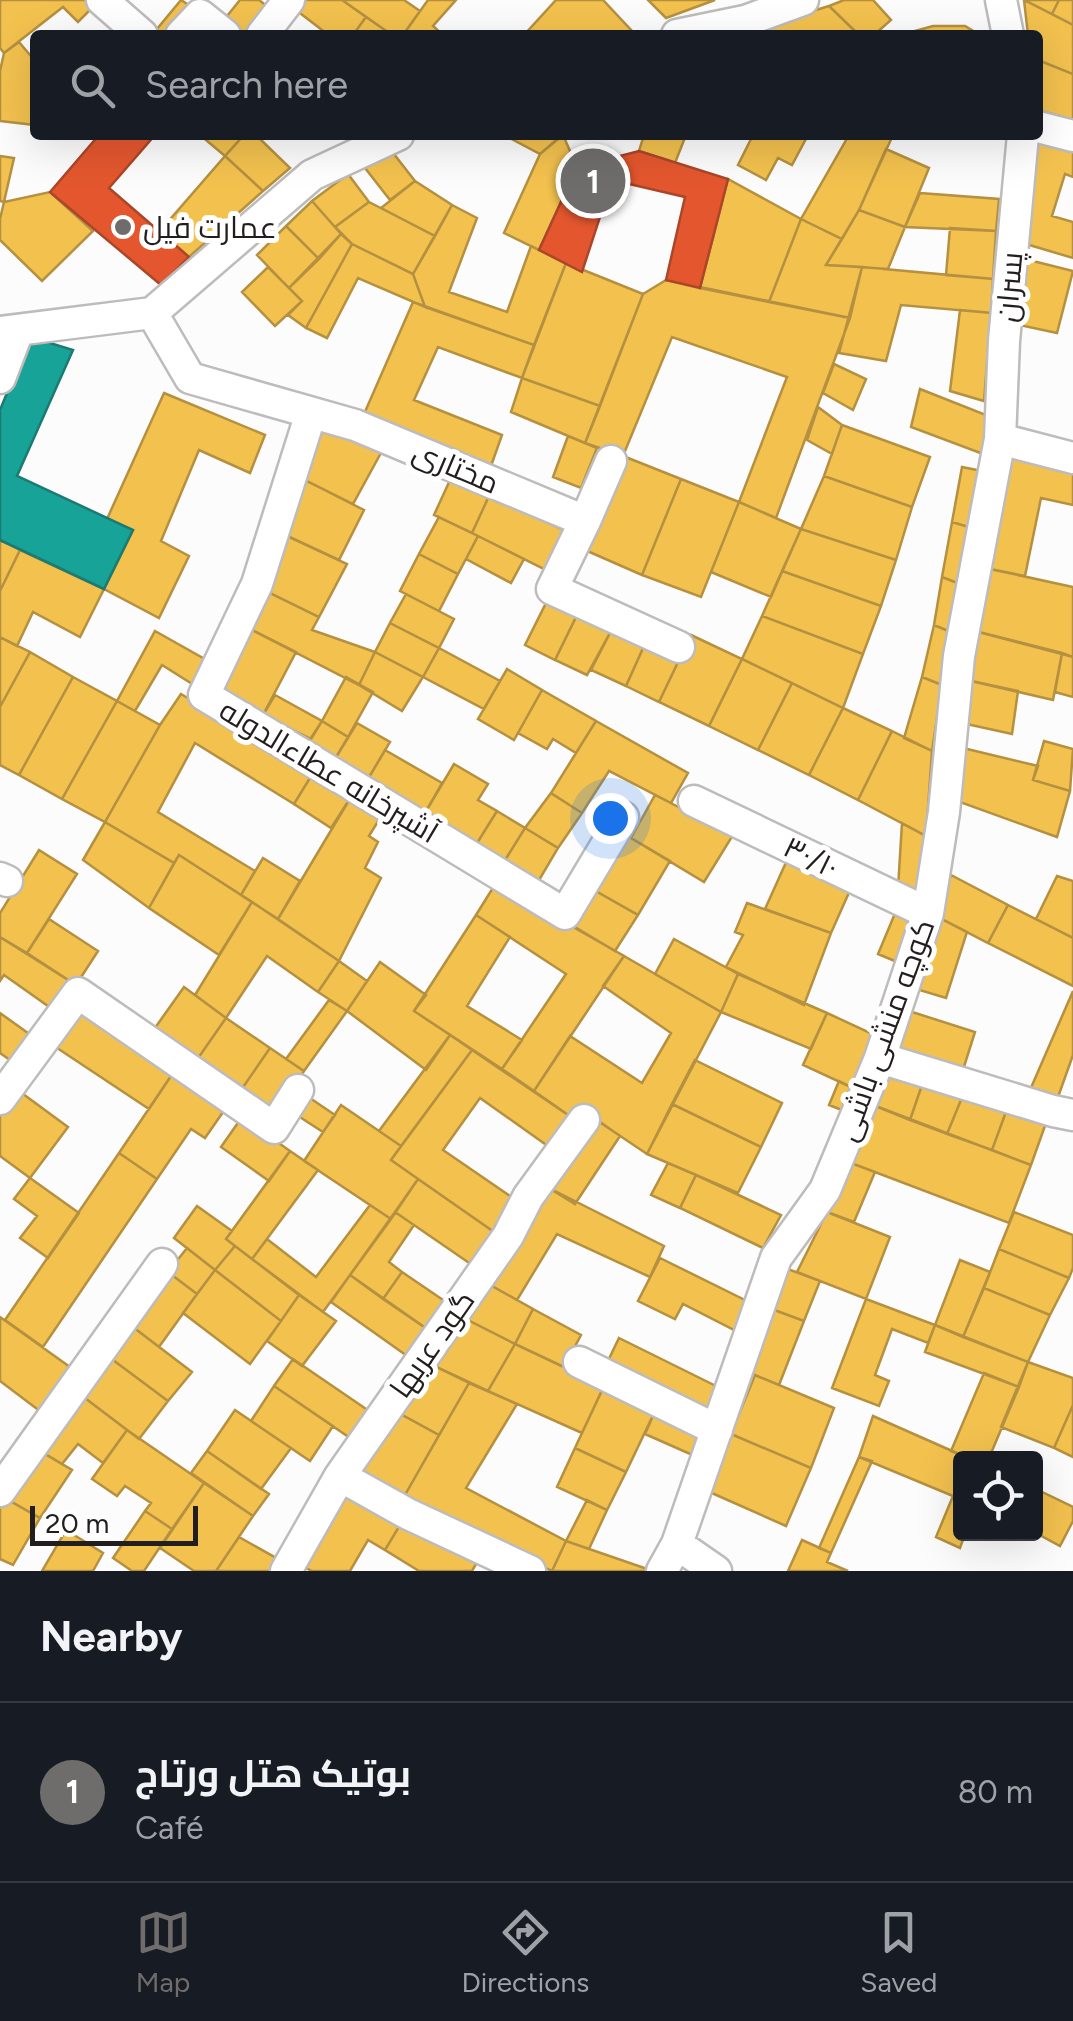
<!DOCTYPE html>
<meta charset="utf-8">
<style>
:root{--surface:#171b24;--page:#242831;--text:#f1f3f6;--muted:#9ea1a6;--line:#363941;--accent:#6f6c6c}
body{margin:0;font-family:Figtree,Cairo,sans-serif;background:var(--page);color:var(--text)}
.controls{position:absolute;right:30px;bottom:30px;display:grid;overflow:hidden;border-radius:10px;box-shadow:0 10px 40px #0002}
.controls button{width:90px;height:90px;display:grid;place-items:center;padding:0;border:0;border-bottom:2px solid var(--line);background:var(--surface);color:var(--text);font:50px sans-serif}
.scale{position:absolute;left:30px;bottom:25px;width:168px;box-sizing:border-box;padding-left:10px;border:5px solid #231e1e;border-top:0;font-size:28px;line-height:35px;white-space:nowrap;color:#231e1e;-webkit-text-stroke:8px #fff;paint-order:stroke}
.you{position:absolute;left:610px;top:818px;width:35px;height:35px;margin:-25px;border:8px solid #fff;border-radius:50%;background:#1a73e8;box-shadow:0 0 0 15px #1a73e833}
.badge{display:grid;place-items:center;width:65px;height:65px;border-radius:50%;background:var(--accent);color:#fff;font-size:32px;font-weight:700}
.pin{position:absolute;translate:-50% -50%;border:5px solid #fff;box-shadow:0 2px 10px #0006}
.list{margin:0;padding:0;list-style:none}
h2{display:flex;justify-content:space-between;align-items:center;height:130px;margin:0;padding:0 40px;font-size:42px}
h2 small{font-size:32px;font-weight:400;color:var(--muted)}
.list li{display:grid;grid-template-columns:65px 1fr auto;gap:30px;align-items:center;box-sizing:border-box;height:180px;padding:0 40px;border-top:2px solid var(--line)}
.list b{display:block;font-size:38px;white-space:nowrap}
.list p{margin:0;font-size:32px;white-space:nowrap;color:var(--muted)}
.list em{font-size:32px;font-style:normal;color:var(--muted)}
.icon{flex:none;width:55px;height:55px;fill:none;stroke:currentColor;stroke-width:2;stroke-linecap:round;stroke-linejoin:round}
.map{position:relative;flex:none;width:1073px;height:1571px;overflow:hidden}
.search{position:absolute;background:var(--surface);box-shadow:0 10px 40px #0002;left:30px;right:30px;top:30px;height:110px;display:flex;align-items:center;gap:25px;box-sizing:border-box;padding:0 35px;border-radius:10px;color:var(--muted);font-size:38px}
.sheet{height:310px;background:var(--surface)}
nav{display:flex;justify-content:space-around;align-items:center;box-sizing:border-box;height:140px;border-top:2px solid var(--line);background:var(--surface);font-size:28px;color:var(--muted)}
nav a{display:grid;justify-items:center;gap:5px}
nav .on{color:var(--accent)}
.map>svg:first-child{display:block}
.homes{fill:#f2c14e;stroke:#b49040;stroke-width:2.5}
.shops{fill:#e4572e;stroke:#aa4629;stroke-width:2.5}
.public{fill:#17a398;stroke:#1b7b73;stroke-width:2.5}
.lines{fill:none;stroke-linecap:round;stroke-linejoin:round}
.lane-casing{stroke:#bebbbb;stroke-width:35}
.lane{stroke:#fff;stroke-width:30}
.poi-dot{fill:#6f6c6c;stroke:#fff;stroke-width:4}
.labels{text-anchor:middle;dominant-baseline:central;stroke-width:10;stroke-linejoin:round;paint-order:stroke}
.poi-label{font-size:30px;fill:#231e1e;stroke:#fff;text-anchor:start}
.street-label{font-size:30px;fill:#231e1e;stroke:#fff}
</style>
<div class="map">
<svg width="1073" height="1571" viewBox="0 0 1073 1571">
<rect width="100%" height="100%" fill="#fdfcfc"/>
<!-- homes -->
<path class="homes" d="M0,0H90L95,5L78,22L63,7L4,53L0,48Z
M181,0L198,11L177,35H152Z
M240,0H259L272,10L252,35H240L223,21Z
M297,0H342L366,17L353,35H318L322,30L292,7Z
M342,0H404L420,11L403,35H392Z
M428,0H456L433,26L443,35H403Z
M556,0H603L632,31L621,35H524Z
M648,0H715L666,18Z
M844,0H873L891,20L874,35H859L829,6Z
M1024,0H1059L1052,14Z
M1024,0L1073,25V74L1038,60V35H1028Z
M1059,0H1073V25L1052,14Z
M829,6L859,35H736Z
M366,17L392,35H353Z
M933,26H965L980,35L904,34Z
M19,42L35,61V125L0,121V71L4,53Z
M1038,60L1073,74V120L1038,110Z
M200,135H244L225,156Z
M244,135H256L290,168L263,191L225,156Z
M504,135H562L540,154Z
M563,135L577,167L539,250L504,233L540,154Z
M644,135H686L675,163L639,151Z
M753,135H808L792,165L778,158L766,180L738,165Z
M849,135H893L859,210L842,239L801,219Z
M1038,137L1073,145V177L1065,174L1052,216L1073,222V258L1026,244Z
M390,149L415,181L390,200L365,168Z
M886,149L929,168L905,227L859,210Z
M0,156L14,158L4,202L0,201Z
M225,156L263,191L189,257L160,231Z
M348,174L369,202L335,227L312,201Z
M728,179L801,219L769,302L700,288Z
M415,181L452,205L435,236L381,208Z
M50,192L93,231L42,281L0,240V219L4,202Z
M920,193L999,199L996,231L905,227Z
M312,201L341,234L319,259L286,226Z
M369,202L435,236L413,274L352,244L335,227Z
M452,205L477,218L449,292L507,312L531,246L566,263L534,345L425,307L413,274Z
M859,210L905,227L888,269L826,265Z
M801,219L842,239L826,265L862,267L850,318L769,302Z
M286,226L319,259L289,288L257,255Z
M950,228L996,231L993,279L946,275Z
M341,234L352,244L306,328L288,315L302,301L289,288Z
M352,244L413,274L425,307L358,278L327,338L306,328Z
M1025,259L1073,271L1057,333L1015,324Z
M566,263L643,294L600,406L522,378Z
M268,267L302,301L275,326L242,292Z
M862,267L993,279L991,313L901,305L886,361L839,353Z
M666,280L850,318L776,518L739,502L787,377L672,337L623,456L585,443L643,294Z
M413,302L534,345L522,378L438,347L414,400L502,435L491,466L364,414Z
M960,310L991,313L984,401L950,391Z
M834,364L866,379L853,410L823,393Z
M522,378L600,406L585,443L511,412Z
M920,389L986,415L983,454L911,427Z
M164,393L265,435L250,473L199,450L161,541L189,556L159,618L104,589L133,530L107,519Z
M818,407L842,425L832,454L807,440Z
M842,425L930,457L912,507L824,476Z
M318,426L382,451L353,504L301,478Z
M568,436L597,448L581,488L553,477Z
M623,456L681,479L642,575L585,550Z
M1012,458L1073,473V505L1041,498L1025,576L990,569Z
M962,467L982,471L972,528L952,522Z
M824,476L912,507L896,560L801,529Z
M301,478L364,510L339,560L283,534Z
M681,479L739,502L701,597L642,575Z
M450,480L489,496L472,533L434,515Z
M489,496L566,531L548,571L472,533Z
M739,502L801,529L771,597L711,572Z
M439,517L478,536L458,574L419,554Z
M952,522L972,528L960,584L942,577Z
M801,529L896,560L881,606L782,571Z
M283,534L347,564L319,617L264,590Z
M478,536L524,559L511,583L466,559Z
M0,540L20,550L0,591Z
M20,550L104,589L80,637L33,612L17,646L0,637V591Z
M419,554L458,574L439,611L400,591Z
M990,569L1073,587V657L975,631Z
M782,571L881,606L863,654L762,616Z
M942,577L960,584L953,633L934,625Z
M264,590L319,617L312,630L375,652L359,685L248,628Z
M406,594L454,619L439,648L390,623Z
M549,597L578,613L555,660L525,645Z
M578,613L612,629L587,675L555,660Z
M762,616L863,654L843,708L742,659Z
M390,623L439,648L423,677L375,652Z
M934,625L953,633L942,685L922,677Z
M248,628L296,652L263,715L215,691Z
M612,629L644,646L626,686L591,670Z
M155,631L210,662L197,687L162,665L135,711L117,701Z
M975,631L1062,653L1053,700L967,680Z
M691,635L742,659L709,726L659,702Z
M0,637L30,652L0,707Z
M644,646L678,662L659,702L626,686Z
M439,648L500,681L484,709L423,677Z
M30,652L73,677L19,775L0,765V707Z
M375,652L423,677L402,711L359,685Z
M1062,653L1073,657V697L1055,692Z
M742,659L792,683L758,750L709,726Z
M507,669L542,690L514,740L478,719Z
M73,677L117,701L62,799L19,775Z
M346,677L373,692L348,737L322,721Z
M922,677L942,685L932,751L904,738Z
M967,680L1018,691L1012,734L962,723Z
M792,683L843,708L809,775L758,750Z
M542,690L596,721L576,753L553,739L547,749L518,733Z
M181,694L313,773L294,804L195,743L158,812L255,871L241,895L179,855L174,863L105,822L160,725Z
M275,695L322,721L311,739L263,715Z
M117,701L160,725L105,822L62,799Z
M843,708L892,731L858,800L809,775Z
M322,721L348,737L332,764L305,747Z
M596,721L688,773L671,803L609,771L582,813L551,793Z
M357,723L390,742L365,784L332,764Z
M892,731L932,751L926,836L858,800Z
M1044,741L1073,749L1070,791L1033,780Z
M963,748L1038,766L1033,780L1070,791L1057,837L957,801Z
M385,750L442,783L422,818L365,784Z
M454,764L488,784L478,800L497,811L474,848L422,818Z
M313,773L351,797L331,828L294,804Z
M551,793L582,813L558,848L525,828Z
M655,795L733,835L704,882L631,838Z
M351,797L382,815L369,836L378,842L365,868L381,878L339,961L278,919Z
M497,811L525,828L502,865L474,848Z
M105,822L174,863L149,908L83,860Z
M902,823L926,836L922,899L898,888Z
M525,828L558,848L535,887L502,865Z
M621,832L670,861L638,915L587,886Z
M39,850L77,874L27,953L0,937V913Z
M179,855L252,902L219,955L149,908Z
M263,858L300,881L278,919L241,895Z
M788,858L851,888L831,933L765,909Z
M951,875L1008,905L988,943L938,917Z
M1057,876L1073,881V938L1036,919Z
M496,883L624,956L534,1091L502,1069L566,974L476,915Z
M587,886L638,915L615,951L565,921Z
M252,902L339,961L318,992L267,956L226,1018L195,995Z
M747,903L831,933L804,1005L726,967L743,935L735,932Z
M1008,905L1073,938V986L988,943Z
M896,911L920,922L902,964L878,954Z
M476,915L510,937L467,1006L522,1040L502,1069L414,1011Z
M938,917L967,932L946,998L916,989Z
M49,919L98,951L76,985L27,953Z
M0,937L76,985L55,1011L4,975L0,981Z
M674,939L738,974L721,1012L655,974Z
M624,956L721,1012L647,1154L580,1109L574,1119L534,1091L570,1036L642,1083L671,1033L603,986Z
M339,961L367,981L347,1011L318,992Z
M380,962L426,995L414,1011L450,1035L426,1070L347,1011Z
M738,974L827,1013L811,1049L721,1012Z
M184,987L226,1018L194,1064L150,1035Z
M1073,991V1055L1057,1100L1030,1090Z
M329,1000L347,1011L304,1071L286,1059Z
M79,1002L177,1067L149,1109L51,1044Z
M909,1011L975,1032L963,1070L896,1049Z
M0,1013L35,1038L17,1065L0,1053Z
M827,1013L879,1037L855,1089L803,1065Z
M226,1018L270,1048L237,1096L194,1064Z
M450,1035L472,1050L401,1146L379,1131Z
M270,1048L304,1071L271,1119L237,1096Z
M472,1050L574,1119L552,1149L480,1098L443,1150L516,1200L494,1232L391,1160Z
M695,1060L782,1103L761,1147L672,1104Z
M177,1067L230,1102L205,1138L191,1129L157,1179L119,1153Z
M886,1072L923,1082L910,1120L873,1105Z
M839,1081L855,1089L847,1112L829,1105Z
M923,1082L963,1095L947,1134L910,1120Z
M19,1091L68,1127L30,1178L0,1156V1116Z
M304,1094L335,1115L323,1132L292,1112Z
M963,1095L1007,1109L992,1150L947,1134Z
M672,1104L761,1147L738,1193L647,1154Z
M341,1105L401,1146L391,1160L418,1179L391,1219L304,1161Z
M873,1105L1031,1165L1009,1223L851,1163Z
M1007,1109L1046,1123L1031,1165L992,1150Z
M242,1117L290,1151L269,1181L221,1147Z
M596,1119L620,1136L575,1204L549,1188Z
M290,1151L318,1170L252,1259L226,1239Z
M119,1153L157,1179L43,1347L5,1320Z
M668,1163L696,1175L680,1208L651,1195Z
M851,1163L875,1172L854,1222L827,1212Z
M696,1175L781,1215L763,1248L680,1208Z
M30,1178L79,1213L48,1258L20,1238L37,1216L14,1199Z
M418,1179L494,1232L475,1267L395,1212Z
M549,1188L664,1246L650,1277L557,1234L517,1300L485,1282Z
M370,1205L391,1219L323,1312L252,1259L267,1239L316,1277Z
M197,1206L232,1231L226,1239L235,1246L215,1270L174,1238Z
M395,1212L414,1225L389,1262L402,1272L383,1299L350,1275Z
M827,1212L890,1237L866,1299L797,1272Z
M1014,1212L1073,1235V1268L1069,1278L999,1249Z
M235,1246L299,1295L281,1321L215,1270Z
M187,1248L215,1270L197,1294L168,1272Z
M999,1249L1069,1278L1050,1315L984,1288Z
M660,1258L749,1302L738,1332L683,1304L675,1319L638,1301Z
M960,1260L990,1272L963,1337L935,1325Z
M785,1268L820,1281L804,1321L769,1308Z
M215,1270L281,1321L250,1364L183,1313Z
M168,1272L197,1294L159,1347L129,1324Z
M402,1272L449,1304L430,1331L383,1299Z
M350,1275L430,1331L410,1358L331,1302Z
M485,1282L533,1309L515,1344L462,1317Z
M984,1288L1050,1315L1028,1362L963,1337Z
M299,1295L336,1321L302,1366L267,1341Z
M866,1299L935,1325L928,1343L892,1329L875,1375L889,1381L879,1406L832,1388Z
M769,1308L804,1321L779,1385L745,1371Z
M533,1309L581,1335L564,1367L515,1344Z
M0,1317L77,1372L45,1415L0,1381Z
M462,1317L515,1344L488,1391L430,1364Z
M129,1324L192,1372L168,1401L105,1354Z
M935,1325L1028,1362L1019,1387L925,1352Z
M619,1338L720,1388L709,1416L606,1365Z
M515,1344L604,1386L582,1433L488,1391Z
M105,1354L168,1401L139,1439L77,1392Z
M293,1359L372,1413L353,1440L274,1386Z
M1028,1362L1073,1378V1405L1054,1448L1001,1427Z
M430,1364L469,1383L439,1435L397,1412Z
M984,1373L1019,1387L989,1458H968L951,1451Z
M755,1375L834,1408L811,1468L731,1434Z
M469,1383L517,1404L466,1488L566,1541L552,1571L401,1502Z
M274,1386L333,1426L310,1461L251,1421Z
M604,1386L656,1409L626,1472L575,1448Z
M77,1392L127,1430L103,1463L78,1444L62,1464L37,1449Z
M1073,1405V1457L1054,1448Z
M656,1409L705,1433L697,1457L645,1434Z
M235,1410L291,1448L261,1489L207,1451Z
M397,1412L439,1435L401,1502L355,1476Z
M873,1416L968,1458H960V1534H965L960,1548L936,1537L953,1496L859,1457Z
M127,1430L204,1483L172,1529L145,1511L151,1503L125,1486L117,1496L92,1479Z
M731,1434L811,1468L786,1526L705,1490Z
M575,1448L626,1472L607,1510L557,1487Z
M37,1449L72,1470L40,1518L5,1498Z
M207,1451L269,1494L253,1516L191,1473Z
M859,1457L872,1461L831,1553L819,1548Z
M204,1483L253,1516L216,1571H194L160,1548Z
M1036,1489L1073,1507V1521L1060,1546L1036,1533Z
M346,1490L403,1520L385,1550L368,1540L350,1571H312L300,1565Z
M5,1498L40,1518L13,1565L0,1559V1507Z
M587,1500L607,1510L589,1549L566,1541Z
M145,1511L172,1529L144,1571H132L113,1558Z
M403,1520L479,1559L472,1571H419L385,1550Z
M66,1530L103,1553L93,1571H42Z
M239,1537L278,1559L270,1571H216Z
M802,1540L831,1553L827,1562L848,1571H788Z
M566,1541L653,1571H552Z"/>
<!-- shops -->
<path class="shops" d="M99,135H155L109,188L189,257L161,285L50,192Z
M639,151L728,179L700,288L666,280L685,197L612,180L582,272L539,250L577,167Z"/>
<!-- public -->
<path class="public" d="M40,340L73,350L17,476L133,530L104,589L0,540V410L26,347Z"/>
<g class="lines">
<defs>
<path id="lane" d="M102,0L142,35
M1001,0L1008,35
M181,35L200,15L225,35
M262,35L289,0
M677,35L745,21L803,0
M1038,127L1073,136
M152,313L190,378L355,425L585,521L552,589L679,647
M0,332L152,313L312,175L398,135
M0,378L18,331
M311,413L257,584L204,695L565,914L623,817
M1000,439L1073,458
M585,521L611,461
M694,801L928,913
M0,878L7,881
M880,1058L1053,1111L1073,1115
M0,1099L78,993L274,1128L298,1090
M579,1362L717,1430
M340,1476L408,1514L530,1571
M0,1491L162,1264
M286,1571L340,1476L508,1236L528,1197L584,1120
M662,1571L677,1544
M716,1571L677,1544L776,1258L825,1190L880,1058L928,913L944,812L959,656L1000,439L1004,341L1023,135"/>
</defs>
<!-- lane casing -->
<use href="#lane" class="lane-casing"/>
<!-- lane -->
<use href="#lane" class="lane"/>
</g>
<!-- markers -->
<circle class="poi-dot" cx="123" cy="227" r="10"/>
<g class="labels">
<!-- poi labels -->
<g class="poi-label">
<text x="143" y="227">عمارت فیل</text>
</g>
<!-- street labels -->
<g class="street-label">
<text transform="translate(1009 287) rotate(-85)">پسران</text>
<text transform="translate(456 467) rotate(23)">مختاری</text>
<text transform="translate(329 771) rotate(31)">آشپرخانه عطاءالدوله</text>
<text transform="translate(811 857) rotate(26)">۳۰/۱۰</text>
<text transform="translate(885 1030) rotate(-70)">کوچه منشی باشی</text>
<text transform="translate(432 1344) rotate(-55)">گود عربها</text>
</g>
</g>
</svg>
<div class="controls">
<button><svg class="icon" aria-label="locate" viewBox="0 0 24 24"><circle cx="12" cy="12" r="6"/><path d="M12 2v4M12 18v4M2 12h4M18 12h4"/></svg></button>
</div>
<div class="scale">20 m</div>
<div class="you"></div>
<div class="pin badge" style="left:593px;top:181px">1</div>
<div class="search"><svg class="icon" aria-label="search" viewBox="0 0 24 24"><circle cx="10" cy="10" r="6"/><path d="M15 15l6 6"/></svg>Search here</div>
</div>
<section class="sheet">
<h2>Nearby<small></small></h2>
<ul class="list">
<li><span class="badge">1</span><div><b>بوتیک هتل ورتاج</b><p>Café</p></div><em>80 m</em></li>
</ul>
</section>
<nav>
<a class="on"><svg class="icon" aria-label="map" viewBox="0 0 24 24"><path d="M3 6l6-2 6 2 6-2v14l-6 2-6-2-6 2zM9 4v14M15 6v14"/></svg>Map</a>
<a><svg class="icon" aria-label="directions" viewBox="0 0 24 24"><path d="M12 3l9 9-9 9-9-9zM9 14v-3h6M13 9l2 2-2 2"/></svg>Directions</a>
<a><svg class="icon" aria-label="saved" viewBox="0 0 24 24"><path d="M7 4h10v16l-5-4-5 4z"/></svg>Saved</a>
</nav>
